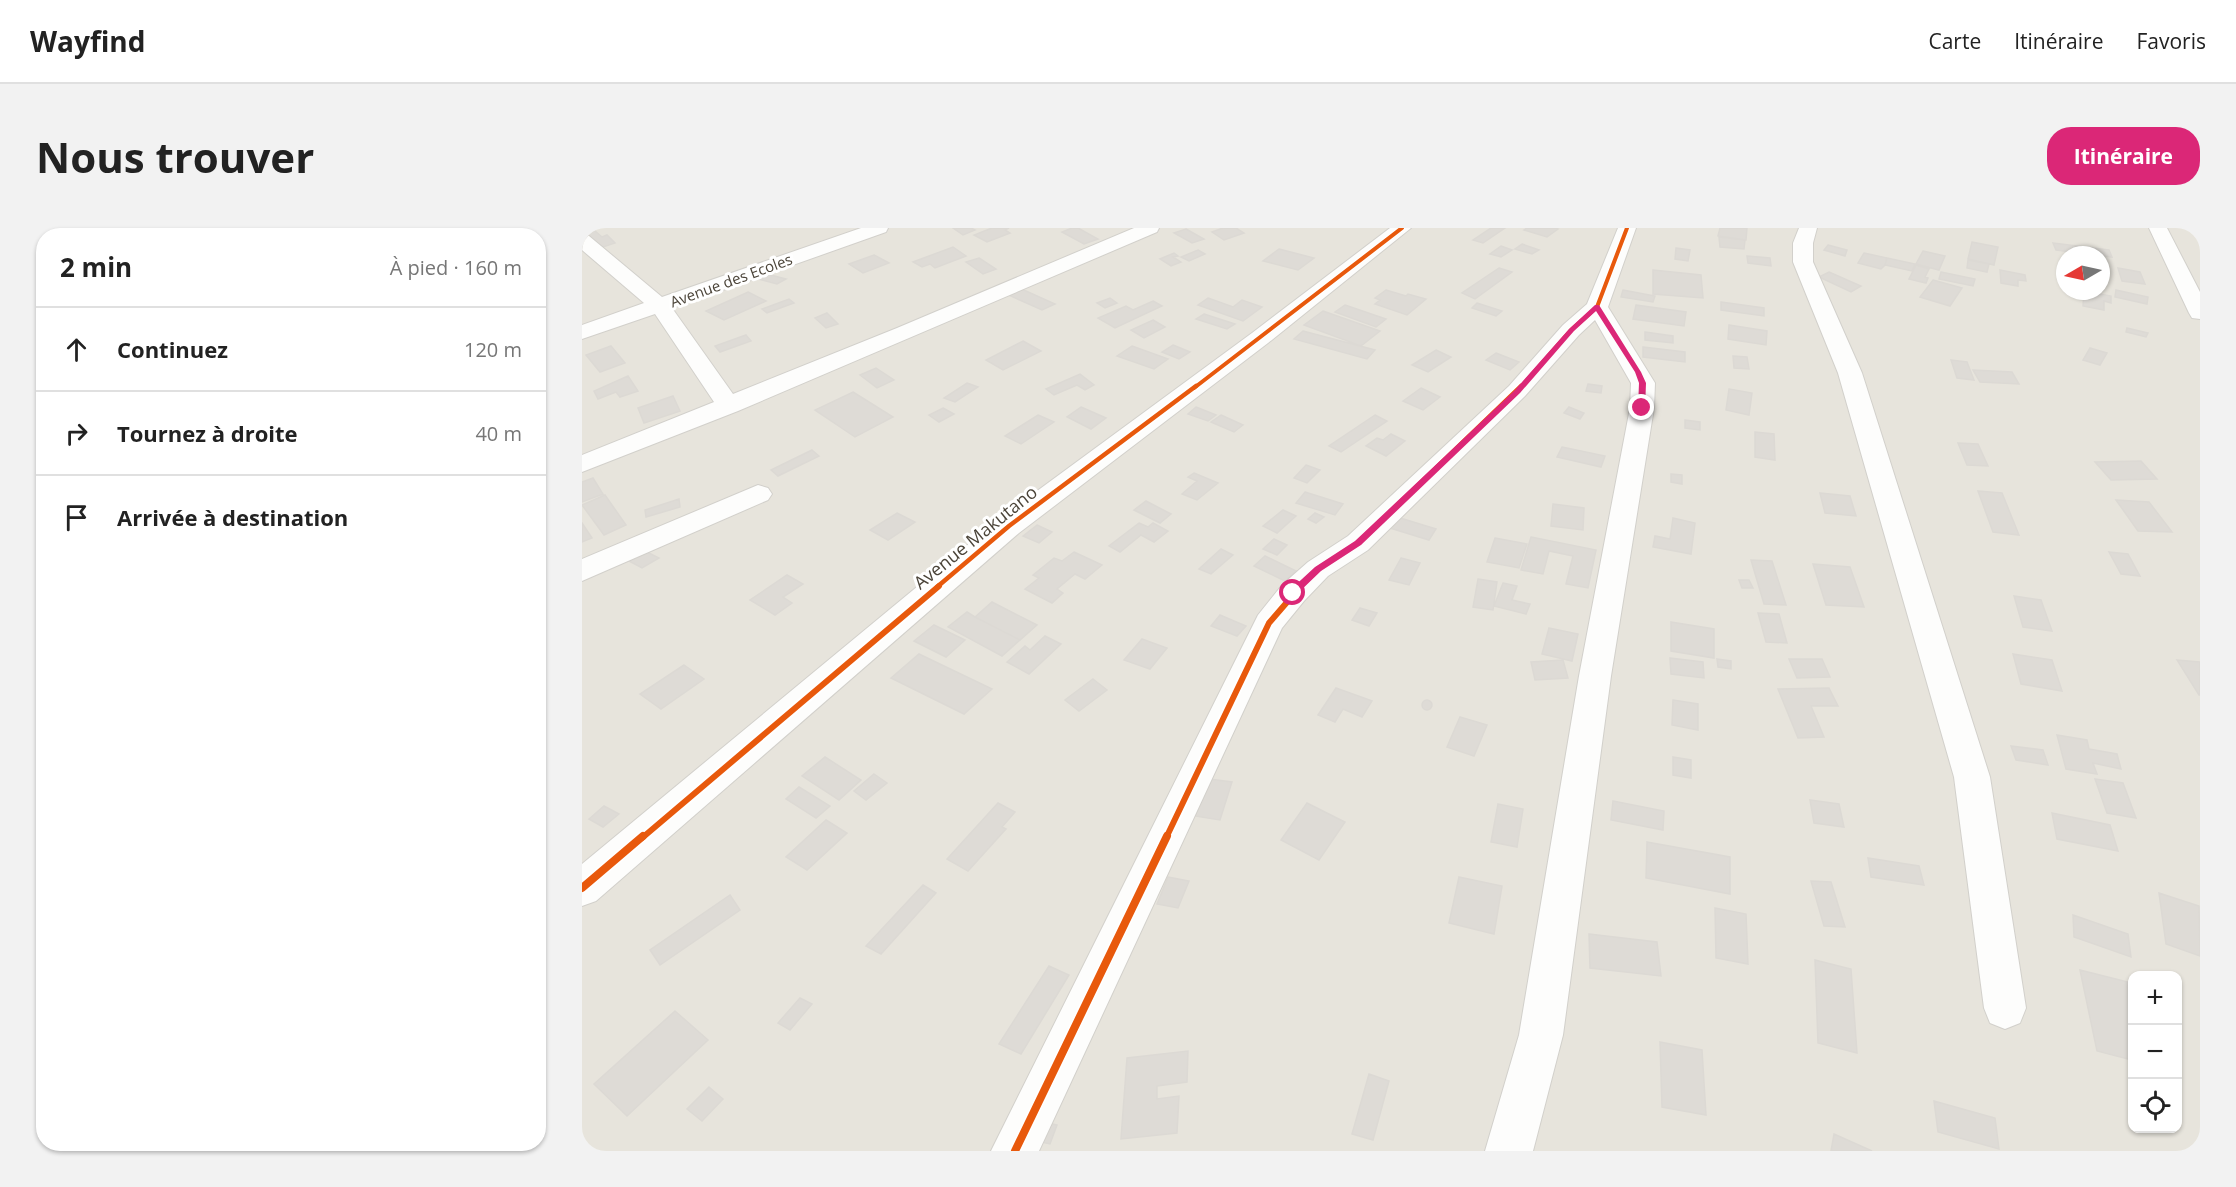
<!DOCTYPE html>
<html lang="fr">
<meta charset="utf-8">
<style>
:root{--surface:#fff;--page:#f2f2f2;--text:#222;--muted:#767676;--line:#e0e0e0;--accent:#db2777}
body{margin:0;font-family:"Open Sans",sans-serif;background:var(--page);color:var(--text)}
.controls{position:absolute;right:18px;bottom:18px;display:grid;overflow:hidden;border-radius:12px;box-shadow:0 2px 4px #0004}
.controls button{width:54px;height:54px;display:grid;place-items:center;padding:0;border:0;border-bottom:2px solid var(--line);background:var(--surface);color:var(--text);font:30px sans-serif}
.compass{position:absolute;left:1474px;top:18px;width:54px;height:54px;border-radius:50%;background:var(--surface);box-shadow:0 2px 4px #0004;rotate:261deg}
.stop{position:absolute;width:18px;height:18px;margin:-14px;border:4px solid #db2777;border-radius:50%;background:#fff}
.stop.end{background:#db2777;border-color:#fff;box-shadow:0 2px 6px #0008}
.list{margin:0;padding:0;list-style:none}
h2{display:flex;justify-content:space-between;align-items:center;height:78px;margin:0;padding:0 24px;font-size:26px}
h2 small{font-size:20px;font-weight:400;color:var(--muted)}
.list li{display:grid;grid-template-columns:39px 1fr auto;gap:18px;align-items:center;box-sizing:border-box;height:84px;padding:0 24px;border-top:2px solid var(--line)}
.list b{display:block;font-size:22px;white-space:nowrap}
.list em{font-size:20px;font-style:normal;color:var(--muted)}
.icon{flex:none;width:33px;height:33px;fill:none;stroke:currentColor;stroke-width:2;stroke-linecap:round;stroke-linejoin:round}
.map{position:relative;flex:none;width:1618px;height:923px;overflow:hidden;border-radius:24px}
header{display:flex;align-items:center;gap:36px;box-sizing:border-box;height:84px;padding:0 30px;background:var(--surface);border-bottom:2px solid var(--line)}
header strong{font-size:28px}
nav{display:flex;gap:33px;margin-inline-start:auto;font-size:21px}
.intro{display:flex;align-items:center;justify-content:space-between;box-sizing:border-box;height:144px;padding:0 36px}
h1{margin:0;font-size:42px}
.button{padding:15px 27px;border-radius:24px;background:var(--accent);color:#fff;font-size:21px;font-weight:700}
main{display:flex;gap:36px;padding:0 36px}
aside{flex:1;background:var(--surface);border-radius:24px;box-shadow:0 2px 4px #0004}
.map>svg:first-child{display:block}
.residential{fill:#e7e4dc;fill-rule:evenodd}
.building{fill:#dedbd6;stroke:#dcd9d4;stroke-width:1.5}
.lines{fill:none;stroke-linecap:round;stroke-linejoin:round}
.minor-casing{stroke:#d2d0cb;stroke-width:2}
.minor{fill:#fdfdfc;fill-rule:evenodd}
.cycleway-far3-casing{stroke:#fff;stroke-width:6}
.cycleway-far2-casing{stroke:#fff;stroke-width:8}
.cycleway-far1-casing{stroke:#fff;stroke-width:10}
.cycleway-casing{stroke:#fff;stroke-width:11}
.cycleway-far3{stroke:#e8590c;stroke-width:4}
.cycleway-far2{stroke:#e8590c;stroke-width:4.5}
.cycleway-far1{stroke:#e8590c;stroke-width:6}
.cycleway{stroke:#e8590c;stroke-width:8}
.route{fill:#db2777}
.labels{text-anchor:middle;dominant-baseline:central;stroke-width:6;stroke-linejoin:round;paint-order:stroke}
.far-street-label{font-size:15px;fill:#4b4439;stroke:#fff}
.street-label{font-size:18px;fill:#4b4439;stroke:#fff}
</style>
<header>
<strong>Wayfind</strong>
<nav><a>Carte</a><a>Itinéraire</a><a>Favoris</a></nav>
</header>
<div class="intro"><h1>Nous trouver</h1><a class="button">Itinéraire</a></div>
<main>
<aside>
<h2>2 min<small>À pied · 160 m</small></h2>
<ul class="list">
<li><svg class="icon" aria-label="ahead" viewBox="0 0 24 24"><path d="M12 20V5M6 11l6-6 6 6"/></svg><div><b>Continuez</b></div><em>120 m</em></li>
<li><svg class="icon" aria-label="right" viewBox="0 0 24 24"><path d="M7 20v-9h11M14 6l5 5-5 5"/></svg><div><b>Tournez à droite</b></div><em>40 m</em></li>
<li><svg class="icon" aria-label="arrive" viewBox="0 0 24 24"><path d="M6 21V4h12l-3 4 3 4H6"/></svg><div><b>Arrivée à destination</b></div></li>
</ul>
</aside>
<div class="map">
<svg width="1618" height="923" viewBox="0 0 1618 923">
<rect width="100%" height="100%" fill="#f4f2ee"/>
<!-- residential -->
<path class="residential" d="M0,0H1618V923H0ZM1483,27H1519V63H1483ZM1550,748H1596V900H1550Z"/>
<!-- building -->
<path class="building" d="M371,0H389L393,2L381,7Z
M410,0H427L423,2L428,5L405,14L392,7Z
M490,0H496L516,11L502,16L480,4Z
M641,0H654L662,5L642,12L630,4Z
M909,0H923L901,15L891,12Z
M945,0H973L976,1L965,9L942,2Z
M1138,0H1165L1164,12L1136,8Z
M604,1L622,11L610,15L592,5Z
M12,2L20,9L25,7L33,15L15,21L0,6Z
M1137,9L1163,12L1162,21L1138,19Z
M1390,14L1416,19L1412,37L1386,31Z
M1471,15L1527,22L1530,29L1474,22Z
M940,16L957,22L950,26L933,21Z
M1246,17L1265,22L1263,28L1242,22Z
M919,18L930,22L919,29L908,26Z
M371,19L384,28L353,40L348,36L340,39L331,34Z
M1094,20L1108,22L1106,33L1093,31Z
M697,21L732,30L716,42L681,33Z
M616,22L623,26L607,33L599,29Z
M1341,23L1363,28L1357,42L1334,36Z
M592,25L596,28L591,29L599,34L589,38L578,31Z
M1282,25L1305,30L1303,37L1299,41L1276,35Z
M292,27L307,35L281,45L267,36Z
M1165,28L1188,30L1189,38L1166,35Z
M397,30L414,41L401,46L384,34Z
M1305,30L1333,36L1330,43L1303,37Z
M1386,32L1407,36L1405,44L1385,40Z
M1334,37L1347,41L1343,49L1346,50L1344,55L1327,51Z
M917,40L930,44L893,71L880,65Z
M1536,40L1558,44L1563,56L1540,53Z
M1071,42L1119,47L1121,70L1071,66Z
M1418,42L1443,47L1444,53L1436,52V58L1419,55Z
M1247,44L1279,58L1269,64L1237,49Z
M1359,44L1393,51L1391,58L1357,51Z
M185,46L204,51L195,56L176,51Z
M1351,52L1380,60L1368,78L1338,69Z
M435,59L473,76L460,82L422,65Z
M804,62L824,68L826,66L844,71L825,87L793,76L798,72L793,70Z
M1041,62L1073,68L1071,74L1039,69Z
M1534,62L1566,69L1565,76L1533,69Z
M1502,63L1529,68V75L1522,73V82L1501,78Z
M166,64L184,73L142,92L124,83Z
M528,70L535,75L523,80L515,75Z
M626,70L651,79L660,72L680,79L661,93L616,77Z
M207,71L212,75L185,85L180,81Z
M571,73L580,78L533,100L516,90L544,78L551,82Z
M1139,74L1182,80V88L1139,82Z
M895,75L920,83L914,88L890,80Z
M763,77L804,91L794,99L753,84Z
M1054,77L1104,84L1102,98L1051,91Z
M741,83L798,103L779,118L722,97Z
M245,85L256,96L244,100L233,90Z
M622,86L653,96L645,101L614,91Z
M571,92L583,99L562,110L549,102Z
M1147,97L1185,103L1184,117L1146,111Z
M1545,100L1566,105L1564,109L1544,104Z
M721,103L793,122L785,131L712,111Z
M1063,104L1091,108V115L1063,112Z
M164,107L169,113L138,124L133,118Z
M441,113L459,123L421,142L404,132Z
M591,117L608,124L597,131L580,124Z
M29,118L43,135L18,144L4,127Z
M550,118L586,131L572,141L535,128Z
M1061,119L1103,124V134L1061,129Z
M1508,120L1525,125L1518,137L1501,132Z
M854,122L869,129L846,144L830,137Z
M914,125L937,134L928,142L904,132Z
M1151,128L1165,129L1167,141L1152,140Z
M1369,132L1385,134L1392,152L1375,150Z
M294,140L312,152L295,160L278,147Z
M1391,142L1430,144L1437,156L1398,154Z
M498,146L512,157L503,162L495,157L472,167L464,161Z
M46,148L56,163L38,169L34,164L16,171L12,163Z
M385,155L396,159L373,174L362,170Z
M1006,156L1020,158L1019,165L1004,163Z
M839,160L858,169L841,182L821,173Z
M1147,161L1170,165L1167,187L1144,182Z
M271,164L311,189L273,209L233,182Z
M91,168L98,183L62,195L56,180Z
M499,179L524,190L509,201L485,189Z
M614,179L634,187L626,193L606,186Z
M987,179L1002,185L998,191L982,185Z
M361,180L372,186L357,194L347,187Z
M456,187L472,194L439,216L423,208Z
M639,187L661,197L652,204L629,194Z
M793,187L805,193L759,224L747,218Z
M1103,192L1118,194V202L1103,200Z
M1173,204L1192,206L1193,232L1173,229Z
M809,206L823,213L804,228L784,218L795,210L801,212Z
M1376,215L1396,216L1406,238L1385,237Z
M980,219L1023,228L1019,239L975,229Z
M230,222L237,228L196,248L189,242Z
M1559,233L1575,251L1529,252L1513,234Z
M724,237L738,242L725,255L712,250Z
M612,245L636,255L615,272L600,266L615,253L606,249Z
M1089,246L1100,247V256L1089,254Z
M11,250L21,266L0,274V254Z
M1396,263L1420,265L1437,307L1411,304Z
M723,264L761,276L753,287L714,275Z
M1238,265L1268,268L1274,288L1243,285Z
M23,267L44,297L22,307L0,277Z
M97,271L98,279L64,289L63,282Z
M1534,272L1567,274L1590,304L1556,303Z
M564,273L589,286L578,295L552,282Z
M971,276L1002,280L1001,302L969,298Z
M701,282L714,288L695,305L681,298Z
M315,285L333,294L306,312L288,302Z
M733,285L742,289L734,295L726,291Z
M815,289L854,301L847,312L808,300Z
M1091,290L1113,295L1109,326L1071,319L1073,308L1088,311Z
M0,295L10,310L0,314Z
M557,295L566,299L571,295L586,303L572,314L559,307L538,324L527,318Z
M455,297L470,304L457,315L441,308Z
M949,309L1014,322L1006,360L984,356L991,328L967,323L961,346L939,342Z
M913,310L945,316L937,340L905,334Z
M692,311L705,317L695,327L681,321Z
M59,321L77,330L60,340L43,331Z
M639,321L651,327L629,346L617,341Z
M492,324L520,337L503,351L493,346L475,361L481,365L470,375L443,361L457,350L451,347L472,330L480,333Z
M1527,324L1546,326L1558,348L1539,346Z
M683,328L714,343L703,353L672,338Z
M819,330L838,335L827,357L807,352Z
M1169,332L1190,333L1204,377L1182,376Z
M1231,336L1268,339L1282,379L1244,377Z
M205,347L221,356L201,369L210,375L193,387L168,372Z
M896,351L915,354L911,382L891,379Z
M1157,352H1167L1171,360H1160Z
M921,355L935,358L930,372L948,376L944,386L912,378Z
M1432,368L1459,372L1470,403L1441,399Z
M410,374L455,397L438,412L393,389Z
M778,380L795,385L787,398L770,392Z
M385,384L393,389L438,412L420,428L366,399Z
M1176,385L1197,386L1205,415L1184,414Z
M638,387L664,398L655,408L629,398Z
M1089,394L1132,401V430L1089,423Z
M352,397L383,412L364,429L332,413Z
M967,400L996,406L990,433L960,426Z
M463,408L479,416L447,446L425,434L443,418L448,422Z
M560,411L585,420L568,441L542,432Z
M337,426L410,461L382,486L309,450Z
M1431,426L1470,432L1480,463L1439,456Z
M1088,430L1121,434L1122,450L1089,446Z
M1135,431L1149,433V441L1136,439Z
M1207,431H1240L1248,449L1215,450Z
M981,432L986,450L953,452L949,434Z
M1595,432L1618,434V467H1617Z
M102,437L122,451L79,481L58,466Z
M511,451L525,462L497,483L483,472Z
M754,460L790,473L780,489L761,481L753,494L736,487Z
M1247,460L1256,478H1229L1242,509L1216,510L1196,461Z
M840 477a5 5 0 1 1 10 0a5 5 0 1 1-10 0Z
M1091,472L1116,476V502L1090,497Z
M878,489L905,497L892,528L865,519Z
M1475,507L1505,512L1507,521L1535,526L1539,541L1511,535L1515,546L1484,541Z
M1429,518L1461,522L1466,537L1434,532Z
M243,529L279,552L257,572L220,548Z
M1091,529L1109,532V550L1091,547Z
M292,546L305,555L284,572L272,563Z
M627,551L650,554L638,592L613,588Z
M1513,551L1541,555L1554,590L1525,585Z
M217,559L248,578L234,590L204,571Z
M1228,572L1257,576L1262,599L1232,595Z
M1031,573L1082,583L1081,602L1029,592Z
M416,575L433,584L420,599L424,601L386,643L365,631Z
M725,575L763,594L737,632L699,612Z
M916,576L941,581L935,619L909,614Z
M22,578L37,586L21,599L7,591Z
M1470,585L1528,597L1536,623L1475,611Z
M244,592L265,605L225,642L204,629Z
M1065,614L1148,629V666L1064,650Z
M1286,630L1337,638L1342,657L1289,649Z
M586,649L607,653L596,680L575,676Z
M877,649L920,658L912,706L867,695Z
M1229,653L1249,654L1263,699L1242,698Z
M341,657L354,665L299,726L284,718Z
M1577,665L1617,678L1618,728L1584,716Z
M148,667L158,682L78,737L68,722Z
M1133,680L1164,686L1166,736L1134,730Z
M1491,687L1546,706L1549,729L1492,709Z
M1007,706L1075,714L1079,748L1008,740Z
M1233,732L1269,741L1275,825L1236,815Z
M467,738L487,747L439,826L417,816Z
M1498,742L1550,755V832L1515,823Z
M218,770L230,776L208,802L196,795Z
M93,783L126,812L45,888L12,856Z
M1078,814L1120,822L1124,887L1080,879Z
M606,823L605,854L575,858V871L597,868L595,905L539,911L545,830Z
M787,846L807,853L791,912L770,906Z
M127,859L141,871L120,893L105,881Z
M1352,873L1413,890L1417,921L1356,904Z
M458,893L475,897L468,916L450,912Z
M1252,906L1290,923H1249Z"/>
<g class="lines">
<defs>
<path id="minor" d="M279,0H306L304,4L90,80L151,166L315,100L552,0H577L575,4L156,183L0,244V227L132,174L73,86L0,111V97L62,75L0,22V6L7,8L80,69Z
M808,0H829L686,115L437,305L14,673L0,678V636L417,291L670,105Z
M1036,0H1054L1026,79L1073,155L1072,180L1029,448L981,807L951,923H903L937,807L997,448L1048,180L1049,155L1013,92L997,107L943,168L786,322L746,348L722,373L700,400L457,923H409L676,387L700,357L726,334L766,308L927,158L981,97L1005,76Z
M1217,0H1235L1231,15V34L1280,145L1408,549L1444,780L1438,795L1423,801L1408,795L1402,780L1372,549L1256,145L1211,34V15Z
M1567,0H1585L1618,64V91L1610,90L1607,85Z
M176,257L186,260L190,266L186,272L0,353V331Z"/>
</defs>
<!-- minor casing -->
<use href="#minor" class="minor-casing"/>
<!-- minor -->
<use href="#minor" class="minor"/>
<defs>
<path id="cycleway-far3" d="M612,160L820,0
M938,160L989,102L1015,79L1045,0"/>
<path id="cycleway-far2" d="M355,359L427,298L614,158
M717,359L736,341L776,315L939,158"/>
<path id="cycleway-far1" d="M60,610L357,358
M584,610L687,395L719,358"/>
<path id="cycleway" d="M0,660L61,608
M433,923L585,608"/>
</defs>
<!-- cycleway-far3 casing -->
<use href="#cycleway-far3" class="cycleway-far3-casing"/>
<!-- cycleway-far2 casing -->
<use href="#cycleway-far2" class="cycleway-far2-casing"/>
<!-- cycleway-far1 casing -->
<use href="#cycleway-far1" class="cycleway-far1-casing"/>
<!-- cycleway casing -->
<use href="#cycleway" class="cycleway-casing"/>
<!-- cycleway-far3 -->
<use href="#cycleway-far3" class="cycleway-far3"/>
<!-- cycleway-far2 -->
<use href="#cycleway-far2" class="cycleway-far2"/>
<!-- cycleway-far1 -->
<use href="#cycleway-far1" class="cycleway-far1"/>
<!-- cycleway -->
<use href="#cycleway" class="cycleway"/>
</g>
<!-- route -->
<path class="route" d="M1013,77H1017L1059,144L1064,155L1063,182L1056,180L1057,155L1053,144L1014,83L992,103L938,165L779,317L739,343L714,367H707V363L733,339L773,313L933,162L987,101Z"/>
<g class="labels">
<!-- far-street labels -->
<g class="far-street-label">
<text transform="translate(149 52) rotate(-20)">Avenue des Ecoles</text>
</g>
<!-- street labels -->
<g class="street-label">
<text transform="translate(393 309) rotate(-39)">Avenue Makutano</text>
</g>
</g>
</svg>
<div class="controls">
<button>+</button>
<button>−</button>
<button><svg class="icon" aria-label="locate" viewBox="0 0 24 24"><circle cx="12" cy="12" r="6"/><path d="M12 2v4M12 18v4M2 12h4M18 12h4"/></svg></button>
</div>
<svg class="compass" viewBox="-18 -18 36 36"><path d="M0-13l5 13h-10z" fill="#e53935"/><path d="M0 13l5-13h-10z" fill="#767676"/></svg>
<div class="stop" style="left:711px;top:365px"></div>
<div class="stop end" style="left:1060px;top:180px"></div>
</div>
</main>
